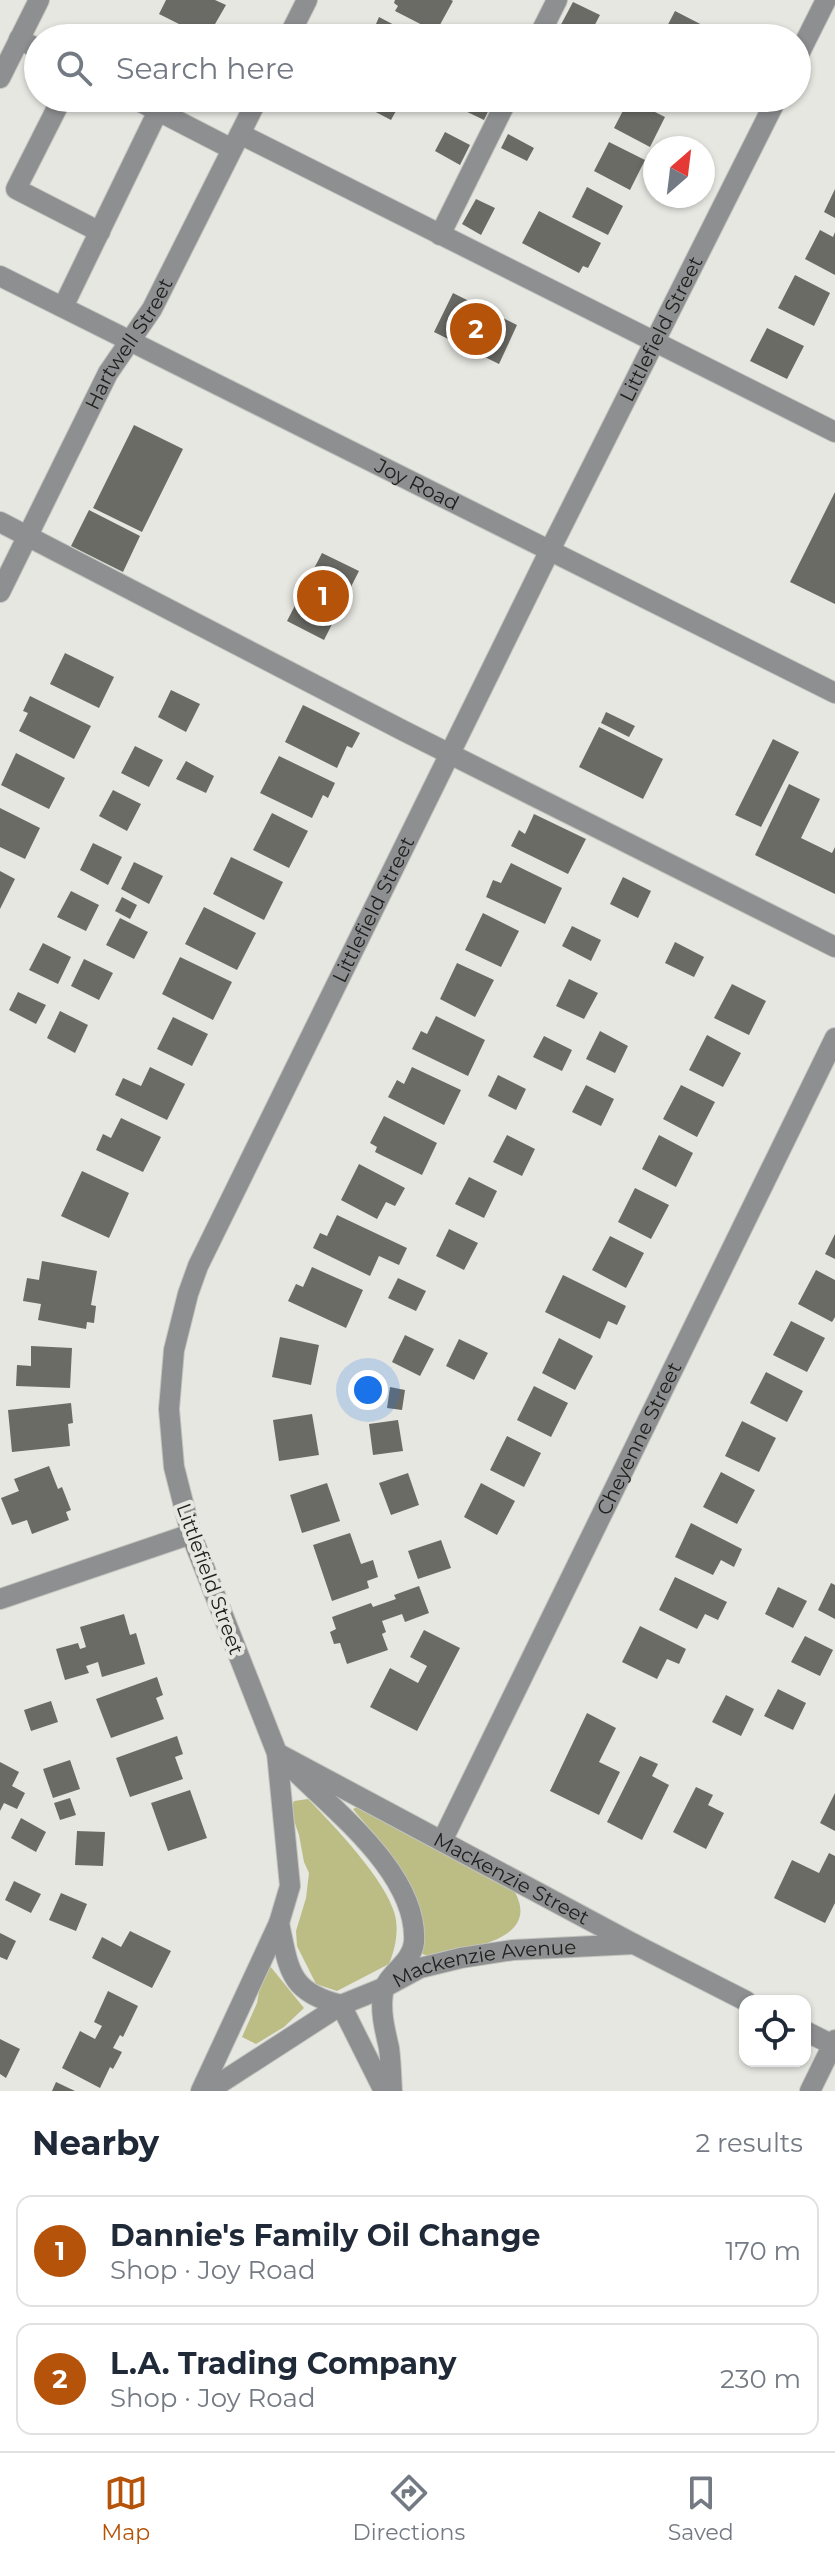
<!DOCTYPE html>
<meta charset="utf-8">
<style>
:root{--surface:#fff;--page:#f6f6f7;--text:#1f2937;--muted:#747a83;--line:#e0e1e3;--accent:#b45309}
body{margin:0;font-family:Montserrat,sans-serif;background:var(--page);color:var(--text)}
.controls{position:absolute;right:24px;bottom:24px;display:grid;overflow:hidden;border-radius:16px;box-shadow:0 2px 6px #0004}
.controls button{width:72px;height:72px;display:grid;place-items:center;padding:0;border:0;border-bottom:2px solid var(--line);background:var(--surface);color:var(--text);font:40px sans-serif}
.compass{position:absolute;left:643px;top:136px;width:72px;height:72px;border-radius:50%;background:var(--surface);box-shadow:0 2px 6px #0004;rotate:28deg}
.you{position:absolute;left:368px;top:1390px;width:28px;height:28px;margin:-20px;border:6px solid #fff;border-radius:50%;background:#1a73e8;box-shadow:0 0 0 12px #1a73e833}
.badge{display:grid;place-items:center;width:52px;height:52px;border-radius:50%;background:var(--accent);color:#fff;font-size:26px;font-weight:700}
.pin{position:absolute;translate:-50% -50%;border:4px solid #fff;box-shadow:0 2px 8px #0006}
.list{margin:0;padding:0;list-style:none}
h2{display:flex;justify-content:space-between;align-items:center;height:104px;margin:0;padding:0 32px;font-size:34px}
h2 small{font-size:26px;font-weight:400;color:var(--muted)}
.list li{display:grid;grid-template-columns:52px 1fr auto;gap:24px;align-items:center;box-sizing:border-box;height:112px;margin:0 16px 16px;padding:0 16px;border:2px solid var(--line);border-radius:16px}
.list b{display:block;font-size:30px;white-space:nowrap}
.list p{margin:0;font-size:26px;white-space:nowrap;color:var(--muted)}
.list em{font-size:26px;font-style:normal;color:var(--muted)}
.icon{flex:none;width:44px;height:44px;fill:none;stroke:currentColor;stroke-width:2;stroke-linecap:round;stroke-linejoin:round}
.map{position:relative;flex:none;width:835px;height:2091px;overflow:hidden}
.search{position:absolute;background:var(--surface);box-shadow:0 2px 6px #0004;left:24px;right:24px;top:24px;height:88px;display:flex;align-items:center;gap:20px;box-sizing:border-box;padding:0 28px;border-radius:44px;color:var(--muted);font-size:30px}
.sheet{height:360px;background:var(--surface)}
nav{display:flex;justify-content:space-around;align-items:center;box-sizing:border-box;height:112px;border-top:2px solid var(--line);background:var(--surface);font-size:22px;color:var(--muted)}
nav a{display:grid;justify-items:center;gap:4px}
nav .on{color:var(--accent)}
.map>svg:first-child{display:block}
.green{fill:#bbbd85}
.building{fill:#6b6b66}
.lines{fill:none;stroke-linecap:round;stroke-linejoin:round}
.minor-casing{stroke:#c3c3bf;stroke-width:22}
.minor{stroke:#8d8f90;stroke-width:20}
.labels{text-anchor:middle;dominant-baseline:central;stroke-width:8;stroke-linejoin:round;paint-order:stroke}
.street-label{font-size:20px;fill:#20201e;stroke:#e7e7e2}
</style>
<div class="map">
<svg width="835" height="2091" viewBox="0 0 835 2091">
<rect width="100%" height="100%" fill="#e7e7e2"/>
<!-- green -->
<path class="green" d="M308,1799C334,1826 386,1880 395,1915C399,1932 395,1949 389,1964L337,1991L316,1984L297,1946L296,1931L306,1898L309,1873L304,1862L299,1835L290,1809L294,1801Z
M357,1807L512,1887C547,1942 464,1948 430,1956L422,1954C415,1940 421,1924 418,1910C411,1870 377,1839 353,1809Z
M264,1965L270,1966L304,2008L284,2027L256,2044L242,2037L257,2003Z"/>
<!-- building -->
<path class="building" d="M166,0H215L226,5L207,38L159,14Z
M395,0H451L453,1L436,32L395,11L398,6L394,3Z
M573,2L600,15L588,38H570L557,32Z
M675,11L710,29L706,38H661Z
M379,17L419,38H370Z
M349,98H403L391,120Z
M461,98H487L493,101L484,120L457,107Z
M660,98H686L681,107Z
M629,99L665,117L650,147L614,128Z
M445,132L470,145L460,165L435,151Z
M508,134L534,148L527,161L501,148Z
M609,142L645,160L630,190L594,171Z
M587,187L623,206L608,235L572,217Z
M835,189V218L824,212Z
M476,199L495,208L481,235L462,224Z
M539,211L601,243L588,268L583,266L579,273L522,243Z
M820,230L833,237L835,232V275L805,259Z
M795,275L830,293L814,326L778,308Z
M453,293L517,325L499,364L434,332Z
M767,328L804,346L787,379L750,361Z
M134,425L183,449L142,532L93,508Z
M835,492V604L790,582Z
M89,510L140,536L123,572L71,546Z
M322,553L359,571L324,640L287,621Z
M65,653L114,677L99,708L50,684Z
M171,690L200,704L186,732L158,717Z
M30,696L91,726L74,759L19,731L28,713L23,711Z
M303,705L360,733L352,748L347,746L337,768L285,742Z
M606,712L635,726L629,737L601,723Z
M599,727L663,759L643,799L579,767Z
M773,739L799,752L761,827L735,815Z
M135,746L163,760L149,787L121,773Z
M16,753L65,778L49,809L1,785Z
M279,756L335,783L328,798L323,795L312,818L260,793Z
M186,761L214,776L206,793L176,779Z
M789,784L820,799L801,838L832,853L835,847V894L755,855Z
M113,790L141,804L127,831L99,816Z
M0,808L40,828L25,859L0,847Z
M272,813L308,831L289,868L253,850Z
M534,814L586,839L568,874L511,846L519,830L525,834Z
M93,843L122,857L108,885L80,870Z
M231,857L283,882L264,920L213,894Z
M134,862L163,876L149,904L121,889Z
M511,863L562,888L545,924L486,897L493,880L501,883Z
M0,871L15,879L0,909Z
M623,877L651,891L638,918L610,904Z
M71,891L99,905L86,931L57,917Z
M122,897L137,905L130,919L115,911Z
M204,907L256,933L237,970L185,944Z
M483,913L519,931L501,967L465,950Z
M120,918L148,932L134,959L106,945Z
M572,926L601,940L591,961L562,946Z
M675,942L704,957L694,977L665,963Z
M43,943L71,957L58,984L29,970Z
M180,957L232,982L213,1020L162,994Z
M84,959L113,973L99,1000L71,986Z
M457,963L494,980L475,1017L440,999Z
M569,979L598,993L584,1019L556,1006Z
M732,984L766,1001L749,1035L714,1018Z
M18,992L46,1005L36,1024L9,1010Z
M60,1011L88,1025L75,1053L47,1038Z
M436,1016L485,1040L468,1076L412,1049L421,1031L427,1034Z
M173,1017L208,1034L192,1066L157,1049Z
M600,1031L628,1046L615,1073L586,1059Z
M707,1035L741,1053L723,1087L689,1070Z
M544,1036L572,1050L562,1071L533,1057Z
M150,1067L185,1084L167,1120L115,1095L123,1078L141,1086Z
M412,1067L461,1090L444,1125L388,1097L397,1080L404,1084Z
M498,1075L526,1089L516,1110L488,1096Z
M586,1085L614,1099L601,1126L572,1112Z
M681,1085L715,1102L697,1137L663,1119Z
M384,1116L437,1143L422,1175L375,1152L377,1147L370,1143Z
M121,1118L161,1137L143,1172L96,1150L103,1134L111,1138Z
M507,1135L535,1149L522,1176L493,1162Z
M659,1135L693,1153L676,1187L642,1169Z
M359,1164L405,1188L395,1206L386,1202L377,1219L341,1200Z
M82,1171L129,1193L109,1238L61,1216Z
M469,1177L497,1191L484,1218L455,1204Z
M635,1188L669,1205L651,1239L618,1222Z
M337,1215L407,1248L399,1265L379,1256L370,1276L313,1248L320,1233L327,1236Z
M449,1229L478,1243L464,1270L436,1256Z
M835,1234V1259L825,1254Z
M610,1236L644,1253L626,1288L592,1270Z
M42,1261L97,1271L91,1305L96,1306L94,1323L87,1322L86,1329L38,1320L41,1304L23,1301L27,1278L39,1280Z
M312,1267L363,1290L346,1328L288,1301L296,1284L303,1287Z
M816,1270L835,1280V1317L832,1322L798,1304Z
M563,1275L626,1306L617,1325L608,1321L600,1339L545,1312Z
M398,1278L426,1291L416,1311L388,1298Z
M791,1321L825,1338L807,1372L773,1355Z
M405,1335L434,1349L420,1376L392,1362Z
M280,1337L319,1345L311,1385L272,1377Z
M559,1338L593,1356L575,1390L542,1373Z
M459,1339L488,1353L474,1380L446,1366Z
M31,1346L72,1348L70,1388L16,1386L17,1365L31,1366Z
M766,1372L803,1391L787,1422L750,1403Z
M534,1386L568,1403L551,1437L517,1420Z
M390,1387L405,1390L402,1410L387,1408Z
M71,1403L73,1423L68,1424L70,1446L12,1452L8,1410Z
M312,1414L319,1455L279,1461L273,1420Z
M398,1420L403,1451L373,1455L369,1424Z
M742,1421L776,1438L759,1472L725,1456Z
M507,1436L541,1453L524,1487L490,1470Z
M49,1466L58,1489L62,1487L71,1510L66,1512L69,1520L32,1534L27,1520L12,1525L1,1498L19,1491L14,1479Z
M721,1472L755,1490L737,1524L703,1507Z
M408,1473L419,1505L391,1515L379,1483Z
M327,1483L340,1521L302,1533L290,1495Z
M481,1483L515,1501L497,1535L464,1517Z
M691,1523L742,1549L734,1567L721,1560L713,1575L675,1557Z
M350,1533L361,1564L373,1560L378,1577L367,1581L369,1588L332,1601L313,1545Z
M441,1540L451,1568L418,1579L408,1551Z
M675,1577L727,1602L718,1620L705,1614L697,1629L659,1610Z
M831,1583L835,1585V1619L818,1610Z
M419,1586L429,1613L405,1622L402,1614L382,1621L386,1632L382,1634L388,1650L347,1664L340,1643L334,1644L330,1632L336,1629L332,1617L371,1603L373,1607L396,1599L394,1595Z
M778,1587L807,1601L793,1628L765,1614Z
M124,1614L130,1635L136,1633L145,1664L102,1677L98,1662L86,1666L89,1673L65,1680L56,1649L78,1643L80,1649L86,1647L80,1627Z
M640,1626L686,1649L679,1664L667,1659L657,1679L622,1662Z
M424,1630L460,1648L417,1731L370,1707L390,1668L418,1683L427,1666L410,1657Z
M805,1636L833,1650L820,1676L791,1662Z
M157,1677L163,1695L156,1698L164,1719L111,1738L96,1699Z
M778,1689L806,1703L793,1730L764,1716Z
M726,1695L754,1709L741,1736L712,1722Z
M51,1701L58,1722L31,1731L24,1710Z
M587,1713L616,1728L599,1762L620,1772L599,1815L550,1791Z
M177,1736L183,1754L175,1757L183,1779L130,1797L116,1758Z
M640,1756L658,1764L652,1776L669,1785L642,1840L607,1822Z
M70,1760L80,1789L53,1798L43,1769Z
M0,1762L19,1772L12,1786L25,1793L17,1809L4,1803L0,1811Z
M696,1787L713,1795L708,1805L724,1813L706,1849L673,1832Z
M190,1790L207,1838L168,1851L151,1803Z
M835,1793V1831L820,1823Z
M70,1798L76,1815L60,1820L54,1803Z
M21,1818L46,1832L36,1852L11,1838Z
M77,1831L105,1832L103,1866L75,1865Z
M829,1853L835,1856V1903L825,1923L774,1898L792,1860L819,1873Z
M14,1881L41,1894L31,1913L5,1900Z
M61,1893L87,1904L76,1931L49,1920Z
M130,1931L171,1951L152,1988L92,1958L102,1937L121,1947Z
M0,1933L16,1941L7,1960L0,1957Z
M108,1991L138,2006L123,2037L120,2035L113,2048L122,2052L113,2069L110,2067L100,2088L62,2068L80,2031L95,2039L102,2026L94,2022Z
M0,2039L20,2049L6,2078L0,2074Z
M56,2082L75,2091H52Z"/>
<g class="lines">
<defs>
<g id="minor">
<path d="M288,38L307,0"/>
<path d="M538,38L557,0"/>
<path d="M19,39L38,49"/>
<path d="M797,58L826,0"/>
<path d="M0,78L39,0"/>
<path d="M62,98L16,189L100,232"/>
<path d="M133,98L232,149"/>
<path d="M240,134L835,432"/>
<path d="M440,235L508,98"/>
<path id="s1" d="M0,276L835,693"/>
<path d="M63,307L158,111"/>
<path d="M0,522L404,731L835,947"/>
<path id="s2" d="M0,592L108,373L152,309L258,98"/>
<path d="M0,1599L191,1534"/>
<path id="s3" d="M277,1753L634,1944L746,2001"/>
<path d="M294,1770C337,1813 418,1875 414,1942C412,1964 386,1974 383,1993C380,2012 385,2030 389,2048C391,2062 391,2077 392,2091"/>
<path id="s4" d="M442,1841L835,1038"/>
<path d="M279,1923C289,1970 289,1992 341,2005L384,2091"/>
<path d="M805,2031L835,2046"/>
<path id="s5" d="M201,2091L279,1923L290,1886L277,1753L191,1534L174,1467L169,1409L174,1350L188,1294L198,1266L550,550L777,98"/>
<path id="s6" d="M208,2091L341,2005L383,1988L420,1968L461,1958L513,1950L634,1944"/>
<path d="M810,2091L835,2040"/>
</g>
</defs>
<!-- minor casing -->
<use href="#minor" class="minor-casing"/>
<!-- minor -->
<use href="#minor" class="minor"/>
</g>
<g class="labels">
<!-- street labels -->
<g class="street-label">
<text stroke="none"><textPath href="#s5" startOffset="1912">Littlefield Street</textPath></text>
<text stroke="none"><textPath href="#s2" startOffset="280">Hartwell Street</textPath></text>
<text stroke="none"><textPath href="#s1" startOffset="466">Joy Road</textPath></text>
<text stroke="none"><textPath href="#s5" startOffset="1264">Littlefield Street</textPath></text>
<text stroke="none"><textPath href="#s4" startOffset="448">Cheyenne Street</textPath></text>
<text transform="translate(210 1579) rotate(70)">Littlefield Street</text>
<text stroke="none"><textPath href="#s3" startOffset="266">Mackenzie Street</textPath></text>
<text stroke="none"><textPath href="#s6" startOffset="310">Mackenzie Avenue</textPath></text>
</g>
</g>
</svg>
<div class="controls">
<button><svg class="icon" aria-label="locate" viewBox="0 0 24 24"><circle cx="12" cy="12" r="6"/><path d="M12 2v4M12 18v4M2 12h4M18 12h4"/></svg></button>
</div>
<svg class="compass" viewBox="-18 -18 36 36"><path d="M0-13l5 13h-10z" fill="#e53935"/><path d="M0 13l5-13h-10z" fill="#747a83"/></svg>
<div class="you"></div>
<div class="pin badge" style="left:323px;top:596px">1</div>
<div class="pin badge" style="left:476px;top:329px">2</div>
<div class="search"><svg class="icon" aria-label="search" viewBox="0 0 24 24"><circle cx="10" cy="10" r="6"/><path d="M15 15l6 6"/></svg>Search here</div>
</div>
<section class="sheet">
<h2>Nearby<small>2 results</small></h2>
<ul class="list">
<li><span class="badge">1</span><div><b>Dannie's Family Oil Change</b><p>Shop · Joy Road</p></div><em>170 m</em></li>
<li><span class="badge">2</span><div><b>L.A. Trading Company</b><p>Shop · Joy Road</p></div><em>230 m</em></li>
</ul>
</section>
<nav>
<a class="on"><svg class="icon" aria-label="map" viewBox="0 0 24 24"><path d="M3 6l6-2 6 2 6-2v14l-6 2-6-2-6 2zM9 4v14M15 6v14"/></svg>Map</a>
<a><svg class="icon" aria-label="directions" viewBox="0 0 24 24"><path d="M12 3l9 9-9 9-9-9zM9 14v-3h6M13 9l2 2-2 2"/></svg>Directions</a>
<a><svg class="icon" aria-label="saved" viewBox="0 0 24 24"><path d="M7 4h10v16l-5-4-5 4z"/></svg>Saved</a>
</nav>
